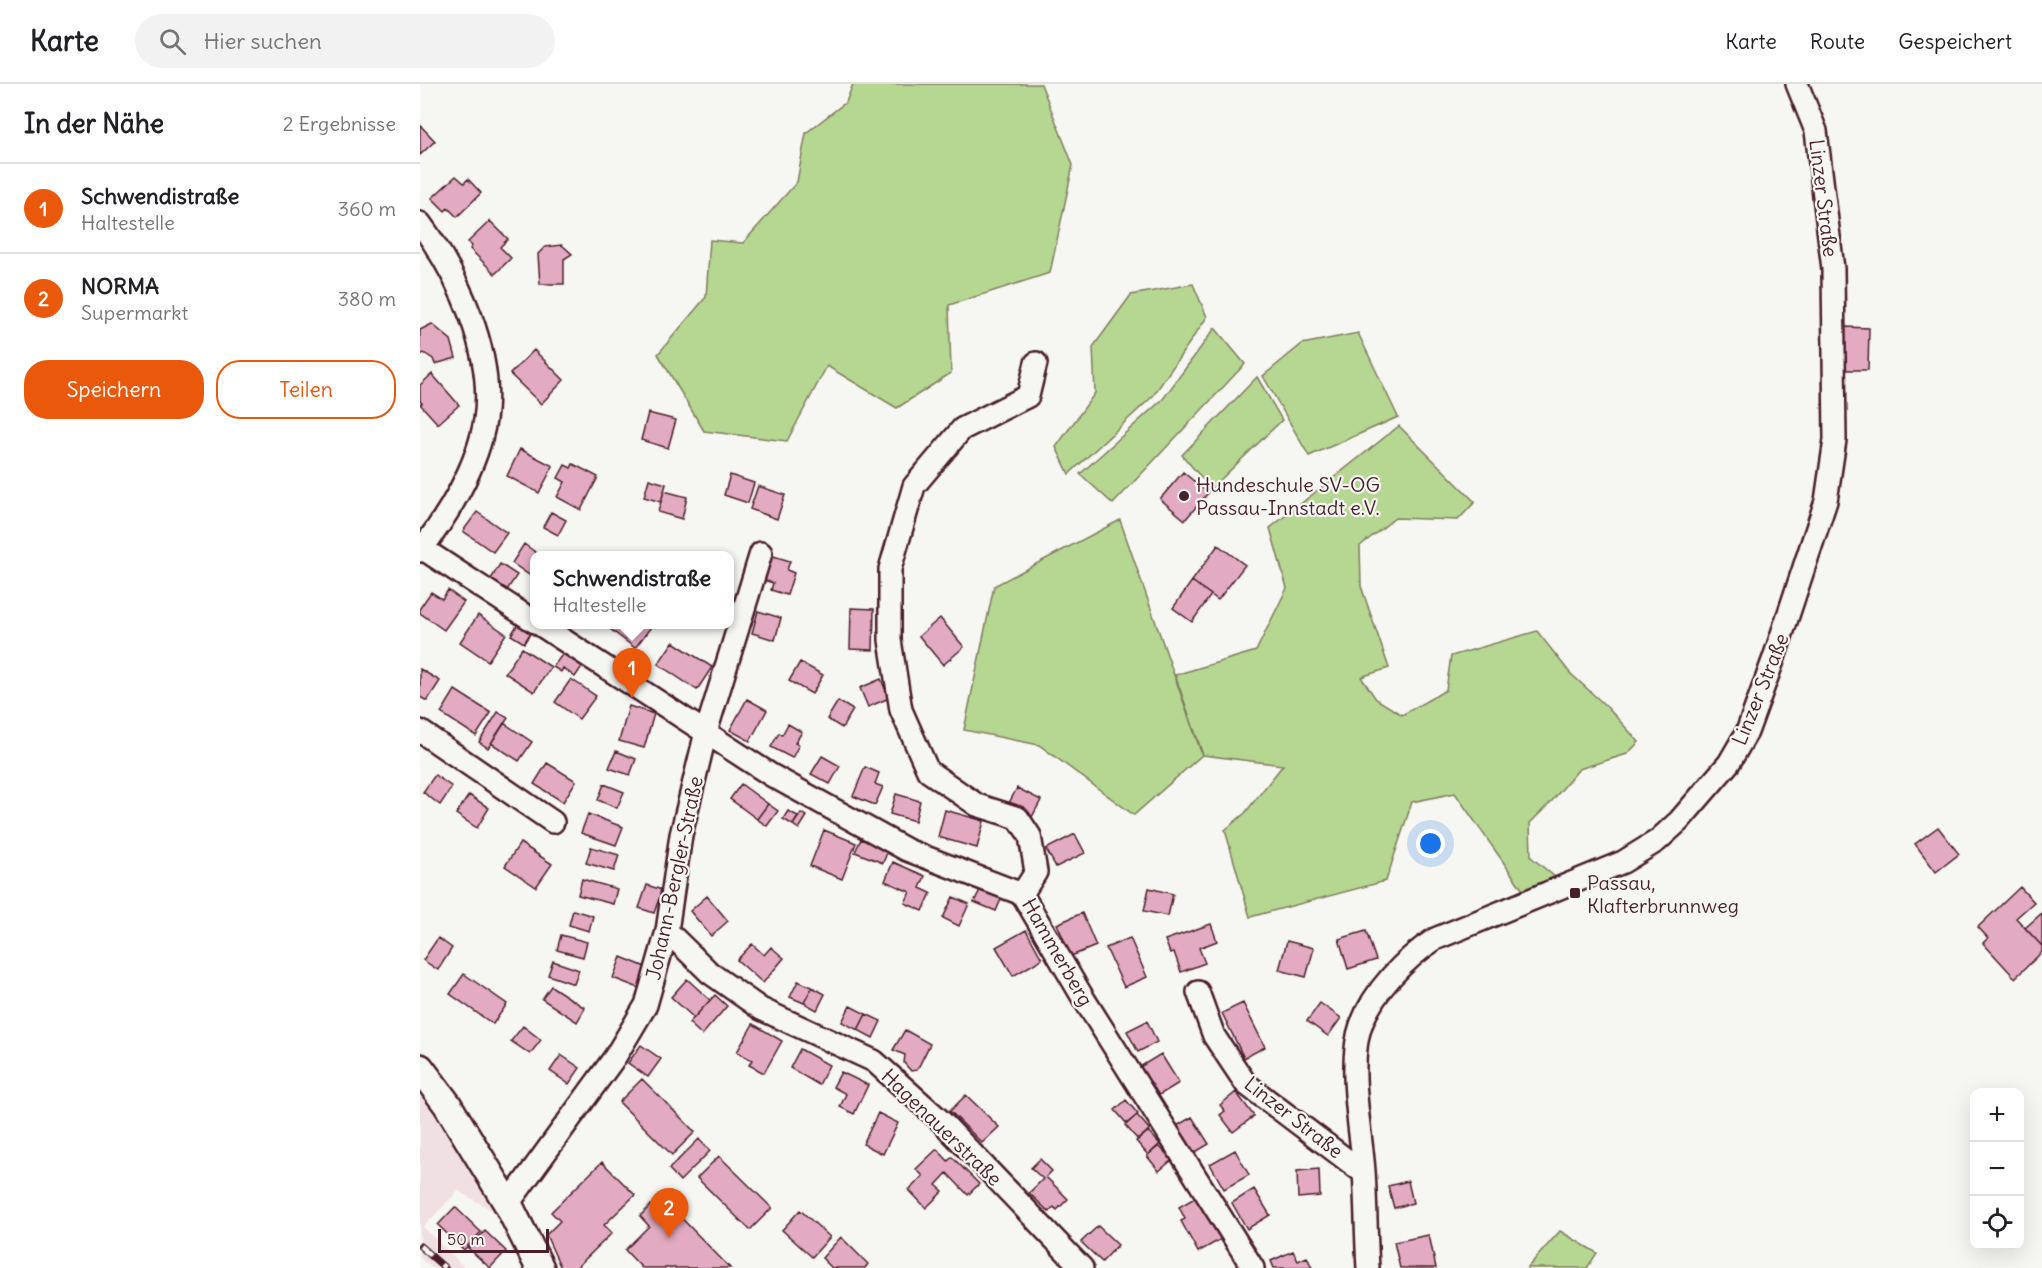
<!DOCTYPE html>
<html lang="de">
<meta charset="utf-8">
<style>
:root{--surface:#fff;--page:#f2f2f2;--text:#202124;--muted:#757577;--line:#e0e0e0;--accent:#ea580c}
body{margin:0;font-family:Delius,sans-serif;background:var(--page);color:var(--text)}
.controls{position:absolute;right:18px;bottom:18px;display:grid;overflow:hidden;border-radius:12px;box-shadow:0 6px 24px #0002}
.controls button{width:54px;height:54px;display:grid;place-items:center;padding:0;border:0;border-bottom:2px solid var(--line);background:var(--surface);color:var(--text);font:30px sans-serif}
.scale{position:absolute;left:18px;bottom:15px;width:111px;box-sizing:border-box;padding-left:6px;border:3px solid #4a1f2b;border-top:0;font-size:16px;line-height:21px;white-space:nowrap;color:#4a1f2b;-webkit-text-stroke:4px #f6f6f2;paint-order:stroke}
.you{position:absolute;left:1011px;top:760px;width:21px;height:21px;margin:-15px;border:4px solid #fff;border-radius:50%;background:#1a73e8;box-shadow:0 0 0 9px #1a73e833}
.badge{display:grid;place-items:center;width:39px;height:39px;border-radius:50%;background:var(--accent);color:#fff;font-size:20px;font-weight:700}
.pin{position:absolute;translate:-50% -50px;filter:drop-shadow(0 2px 3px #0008)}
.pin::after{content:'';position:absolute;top:32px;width:21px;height:18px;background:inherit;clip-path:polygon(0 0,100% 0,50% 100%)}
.popup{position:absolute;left:110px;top:467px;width:204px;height:78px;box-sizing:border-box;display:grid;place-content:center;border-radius:12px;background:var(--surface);filter:drop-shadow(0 2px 4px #0005);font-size:20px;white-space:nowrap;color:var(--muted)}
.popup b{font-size:22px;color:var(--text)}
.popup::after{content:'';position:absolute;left:50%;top:100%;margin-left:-12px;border:12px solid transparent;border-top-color:var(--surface)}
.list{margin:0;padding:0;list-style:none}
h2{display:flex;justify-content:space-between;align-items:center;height:78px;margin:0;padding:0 24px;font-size:26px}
h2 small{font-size:20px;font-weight:400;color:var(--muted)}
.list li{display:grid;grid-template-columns:39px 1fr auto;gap:18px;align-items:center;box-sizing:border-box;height:90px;padding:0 24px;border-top:2px solid var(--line)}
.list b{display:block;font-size:22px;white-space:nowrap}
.list p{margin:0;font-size:20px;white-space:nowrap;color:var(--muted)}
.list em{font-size:20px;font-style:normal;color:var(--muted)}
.actions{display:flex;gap:12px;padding:18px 24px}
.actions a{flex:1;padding:14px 0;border:2px solid var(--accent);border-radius:24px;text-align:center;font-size:21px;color:var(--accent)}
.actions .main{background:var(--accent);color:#fff}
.icon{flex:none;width:33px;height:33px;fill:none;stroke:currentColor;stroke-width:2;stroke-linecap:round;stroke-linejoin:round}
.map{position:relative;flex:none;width:1622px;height:1184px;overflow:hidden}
header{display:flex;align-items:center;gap:36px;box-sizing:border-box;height:84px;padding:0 30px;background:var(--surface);border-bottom:2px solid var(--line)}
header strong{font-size:28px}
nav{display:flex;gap:33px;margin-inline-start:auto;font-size:21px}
.search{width:420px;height:54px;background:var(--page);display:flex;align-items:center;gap:15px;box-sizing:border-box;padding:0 21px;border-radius:33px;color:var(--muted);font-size:22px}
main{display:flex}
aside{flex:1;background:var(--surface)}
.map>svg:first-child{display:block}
.built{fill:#f0e0e4}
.green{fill:#b5d791;stroke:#807b5e;stroke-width:1.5}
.building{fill:#e2abc2;stroke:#4a1f2b;stroke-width:1.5}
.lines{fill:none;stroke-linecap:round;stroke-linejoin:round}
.minor-casing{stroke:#4a1f2b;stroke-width:26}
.major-casing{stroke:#4a1f2b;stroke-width:32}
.minor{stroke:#f6f6f2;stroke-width:21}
.major{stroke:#f6f6f2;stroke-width:27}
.rail-casing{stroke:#4a1f2b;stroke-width:7}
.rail{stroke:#f6f6f2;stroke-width:4.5;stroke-dasharray:14;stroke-linecap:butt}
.poi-dot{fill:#4a1f2b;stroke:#f6f6f2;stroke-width:2}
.labels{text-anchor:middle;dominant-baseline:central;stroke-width:4.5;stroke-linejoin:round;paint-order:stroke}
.street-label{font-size:20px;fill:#4a1f2b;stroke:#f6f6f2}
.poi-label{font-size:20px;fill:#4a1f2b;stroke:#f6f6f2;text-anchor:start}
</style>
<header>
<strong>Karte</strong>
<div class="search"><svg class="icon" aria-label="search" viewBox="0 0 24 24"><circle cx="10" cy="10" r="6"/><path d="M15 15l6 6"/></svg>Hier suchen</div>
<nav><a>Karte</a><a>Route</a><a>Gespeichert</a></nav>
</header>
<main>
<aside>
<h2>In der Nähe<small>2 Ergebnisse</small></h2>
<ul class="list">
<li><span class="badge">1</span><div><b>Schwendistraße</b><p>Haltestelle</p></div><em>360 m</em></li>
<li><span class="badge">2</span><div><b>NORMA</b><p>Supermarkt</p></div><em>380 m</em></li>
</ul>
<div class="actions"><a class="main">Speichern</a><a>Teilen</a></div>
</aside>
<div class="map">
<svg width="1622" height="1184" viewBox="0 0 1622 1184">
<rect width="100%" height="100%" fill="#f6f6f2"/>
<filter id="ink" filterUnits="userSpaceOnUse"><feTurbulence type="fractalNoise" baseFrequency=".0167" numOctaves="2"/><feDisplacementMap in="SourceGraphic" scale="12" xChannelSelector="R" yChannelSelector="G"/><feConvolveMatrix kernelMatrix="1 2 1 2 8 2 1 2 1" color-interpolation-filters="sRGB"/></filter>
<g filter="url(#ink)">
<!-- built -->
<path class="built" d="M0,1002L83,1132L38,1107L3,1143L45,1184H12L0,1174Z"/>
<!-- green -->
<path class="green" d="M433,0H621L653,81L630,189L529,221L531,289L477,324L407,282L367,357L284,347L238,270L286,213L290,156L323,159L377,98L386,49L426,18Z
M773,200L787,233L733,312L649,390L636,363L675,309L673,263L711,211Z
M795,244L825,280L693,420L660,390L743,315Z
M938,249L978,333L889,372L843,292L882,260Z
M837,293L862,336L791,405L762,371Z
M979,342L1055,418L1038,436L975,434L940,462L941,502L969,584L941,593L956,615L982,631L1026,606L1031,572L1117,547L1150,589L1187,623L1219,658L1207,670L1159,685L1131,718L1110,739L1111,773L1141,798L1107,812L1035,709L992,718L966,797L830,833L805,746L825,729L863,681L783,671L755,591L836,567L867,504L850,444Z
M700,436L782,671L714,731L619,661L544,646L574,502Z
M1140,1147L1177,1169L1167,1184H1107Z"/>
<!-- building -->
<path class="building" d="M0,41L15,57L0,71Z
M36,92L44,99L48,95L61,109L37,133L28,124L25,127L12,114Z
M70,137L88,155L80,163L91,174L75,190L50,165L52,162L48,158Z
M142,161L152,170L144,175V200H120L118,170L125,163Z
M12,240L31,256L36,274L15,280L13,275L4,269L0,271V246Z
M1425,243L1449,244L1448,286H1424Z
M114,266L144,296L121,320L90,290Z
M12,290L39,321L18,340L0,320L2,319L0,317V301Z
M228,329L256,336L248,364L221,356Z
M100,365L133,382L119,409L87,392Z
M153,380L178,393L161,426L137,413L145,398L138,394L145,381L151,384Z
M763,388L788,409L765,436L740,415Z
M310,391L334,399L328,419L304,411Z
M229,395L246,400L241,418L224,413Z
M338,402L365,411L357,435L330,425Z
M244,407L267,413L262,435L238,428Z
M57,428L87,449L73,468L43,447Z
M131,428L146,436L138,451L123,443Z
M104,460L121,472H115V495L92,479Z
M798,461L825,481L798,516L772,497Z
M350,471L370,477L367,486L374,489L367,511L351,506L353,499L343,496Z
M80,480L97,491L87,506L71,495Z
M772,497L791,511L772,538L753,524Z
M28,506L44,518L24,546L0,529V524L11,508L22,515Z
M431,524L454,525L453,566L430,565Z
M338,527L361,534L355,556L332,549Z
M58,531L86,550L68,577L40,558Z
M520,534L544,563L523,581L499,552Z
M99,538L112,547L104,559L91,551Z
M187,540H227L231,543L215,564L186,542Z
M253,558L292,583L277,606L238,580Z
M102,564L131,583L114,608L85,589Z
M144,568L163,581L155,593L143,584L141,588L133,583Z
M380,578L403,591L392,610L369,597Z
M0,585L20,597L7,617L0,613Z
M151,595L176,612L159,635L135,618Z
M461,595L469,614L448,623L440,604Z
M35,606L71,629L56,652L21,629Z
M327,615L347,626L330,657L310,646Z
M418,617L433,626L422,644L407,635Z
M209,622L234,630L224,664L199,657Z
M78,628L88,634L68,664L59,658Z
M84,639L112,658L99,677L71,659Z
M368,640L382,648L375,659L379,661L372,674L351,663L359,649L362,651Z
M196,667L216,675L210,691L189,684Z
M402,672L420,682L410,700L391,690Z
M127,679L156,697L143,718L114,700Z
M445,683L459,689L455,700L463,703L455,721L433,712Z
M15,691L32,703L20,721L3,708Z
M184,700L204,708L197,724L178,716Z
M321,700L348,720L337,735L310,715Z
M597,704L621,716L612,733L588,721Z
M476,710L500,717L495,737L470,730Z
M49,711L69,724L57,744L36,730Z
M348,720L358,727L347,742L337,735Z
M525,726L564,737L557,764L518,753Z
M368,727L378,732L373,741L363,735Z
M381,729L387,732L379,745L373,741Z
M168,730L203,743L196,761L161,749Z
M1518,743L1539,770L1516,788L1495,760Z
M404,746L436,759L422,795L390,782Z
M655,750L665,769L636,783L626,765Z
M441,755L468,766L463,779L435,768Z
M100,759L132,780L116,803L85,782Z
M171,763L199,771L194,787L166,779Z
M473,778L505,792L500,804L511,809L503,827L485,819L490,808L465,797Z
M162,795L197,805L193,820L158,811Z
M227,801L242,806L234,829L219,824Z
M1600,803L1614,818L1596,834L1622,862V868L1595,894L1563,859L1568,854L1558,843Z
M561,804L582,813L576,827L554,818Z
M729,804L753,810L748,832L724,827Z
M287,812L308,837L291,852L270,827Z
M533,813L549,820L539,842L523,834Z
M153,826L173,832L169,847L149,841Z
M662,829L676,862L651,872L637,840Z
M1622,829V862L1605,844Z
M791,840L797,857L779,864L785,879L761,888L754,868L750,869L745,856Z
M606,846L622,875L593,892L576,863Z
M946,847L956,876L928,885L919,855Z
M141,851L167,858L163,873L137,866Z
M18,854L32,864L18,886L3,876Z
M710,854L727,893L704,903L686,864Z
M867,857L894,864L886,893L859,886Z
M332,860L344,871L351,863L364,874L343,899L317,876Z
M201,873L228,884L219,904L193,894Z
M133,877L159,886L154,900L128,891Z
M44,890L87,920L73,940L30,910Z
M267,895L290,916L274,934L251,913Z
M378,897L392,903L384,919L370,913Z
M131,902L165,924L157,938L122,915Z
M392,903L405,910L397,926L384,919Z
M295,911L307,922L282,951L269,939Z
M823,919L845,963L824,974L802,929Z
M900,919L921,934L908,952L887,937Z
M430,922L446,930L438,946L422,938Z
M446,930L461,937L453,954L438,946Z
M727,937L737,958L718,968L707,947Z
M333,940L362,957L344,989L329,981L332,976L317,968Z
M103,942L121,956L110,970L91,957Z
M485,946L510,960L497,986L491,987L484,979L485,971L473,966Z
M221,961L241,975L228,993L208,979Z
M380,965L409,981L399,1001L370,984Z
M741,970L759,999L736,1013L718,984Z
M141,971L160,984L149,1000L130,987Z
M421,988L448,1001L434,1030L420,1023L426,1010L413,1003Z
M222,995L275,1048L252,1071L199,1018Z
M816,1008L834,1032L813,1048L800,1031L805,1027L800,1021Z
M546,1011L579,1043L562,1059L530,1027Z
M706,1016L718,1030L707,1040L695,1026Z
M458,1029L478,1039L463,1070L443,1060Z
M717,1031L730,1046L718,1056L705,1041Z
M772,1033L789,1060L769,1072L753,1044Z
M728,1047L740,1060L728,1071L716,1057Z
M279,1055L290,1067L260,1097L249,1085Z
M739,1062L752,1076L739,1087L727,1072Z
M517,1065L528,1077L532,1073L559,1100L548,1111L527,1089L516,1101L523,1107L506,1124L489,1106L503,1092L496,1085Z
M815,1066L829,1091L804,1105L790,1080Z
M299,1072L352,1124L330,1146L277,1094Z
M620,1075L632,1087L626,1093L648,1115L637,1126L634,1123L629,1128L609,1109L623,1095L611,1084Z
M182,1078L215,1111L184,1141L192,1149L156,1184H141L126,1151L140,1137L131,1128Z
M899,1085L900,1112L878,1114L877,1087Z
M988,1097L993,1119L974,1124L968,1102Z
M834,1105L850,1131L827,1145L812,1119Z
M240,1112L310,1184H222L205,1166L229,1142L220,1132Z
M778,1112L805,1153L778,1168L761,1137L765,1135L759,1123Z
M35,1123L61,1148L44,1166L18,1141Z
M380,1126L410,1153L392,1173L362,1146Z
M678,1142L698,1161L682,1178L661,1158Z
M65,1147L86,1167L70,1184L48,1164Z
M1009,1151L1016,1184H980L974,1158Z
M421,1153L448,1180L445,1184H412L402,1174Z
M873,1167L878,1177L887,1173L892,1184H854L851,1177Z"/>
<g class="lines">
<defs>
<path id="minor" d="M0,139C38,191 75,269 65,336C58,381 28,432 0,467
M616,279L608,312L542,345L494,402L470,485V556L481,626L508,687L557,721L598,734L610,752L616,788L602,810L662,912L833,1184
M0,463L115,538
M119,540L351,691L487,766L602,810
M0,647L133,738
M247,847L290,889L341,925L454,977L521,1037L662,1184
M778,908L794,952L826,1000L944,1089
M88,1120L195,973L226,921L247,847L261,751L286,648L341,469
M948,1184C946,1152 946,1119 944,1087C941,1046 927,980 941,941C954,906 985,875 1015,855L1203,778L1237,757L1259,737L1309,679L1327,648L1354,574L1406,417L1415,356L1413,185L1396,47L1377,0"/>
<path id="major" d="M0,984L27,1020L88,1120L120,1184"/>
</defs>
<!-- minor casing -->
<use href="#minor" class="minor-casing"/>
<!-- major casing -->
<use href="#major" class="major-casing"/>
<!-- minor -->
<use href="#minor" class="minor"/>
<!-- major -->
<use href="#major" class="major"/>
<defs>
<path id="rail" d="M0,1162L25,1184"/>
</defs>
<!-- rail casing -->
<use href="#rail" class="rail-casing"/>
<!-- rail -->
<use href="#rail" class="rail"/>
</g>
</g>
<!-- markers -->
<g class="poi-dot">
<circle cx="764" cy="412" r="6"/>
<rect x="1149" y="803" width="12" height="12" rx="3"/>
</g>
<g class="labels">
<!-- street labels -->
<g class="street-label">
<text transform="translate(1404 114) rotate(83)">Linzer Straße</text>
<text transform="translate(1340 605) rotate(-68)">Linzer Straße</text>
<text transform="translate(254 794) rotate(-78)">Johann-Bergler-Straße</text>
<text transform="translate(638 868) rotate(60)">Hammerberg</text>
<text transform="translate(874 1033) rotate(38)">Linzer Straße</text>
<text transform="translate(522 1043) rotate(44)">Hagenauerstraße</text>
</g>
<!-- poi labels -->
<g class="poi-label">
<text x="776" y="400">Hundeschule SV-OG<tspan x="776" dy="23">Passau-Innstadt e.V.</tspan></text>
<text x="1167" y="798">Passau,<tspan x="1167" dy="23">Klafterbrunnweg</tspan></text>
</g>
</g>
</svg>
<div class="controls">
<button>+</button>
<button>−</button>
<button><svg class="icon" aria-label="locate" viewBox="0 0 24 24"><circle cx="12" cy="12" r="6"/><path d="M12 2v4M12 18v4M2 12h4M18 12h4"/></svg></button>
</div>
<div class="scale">50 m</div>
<div class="you"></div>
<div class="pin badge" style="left:212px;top:614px">1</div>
<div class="popup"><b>Schwendistraße</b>Haltestelle</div>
<div class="pin badge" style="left:249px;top:1154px">2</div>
</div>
</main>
